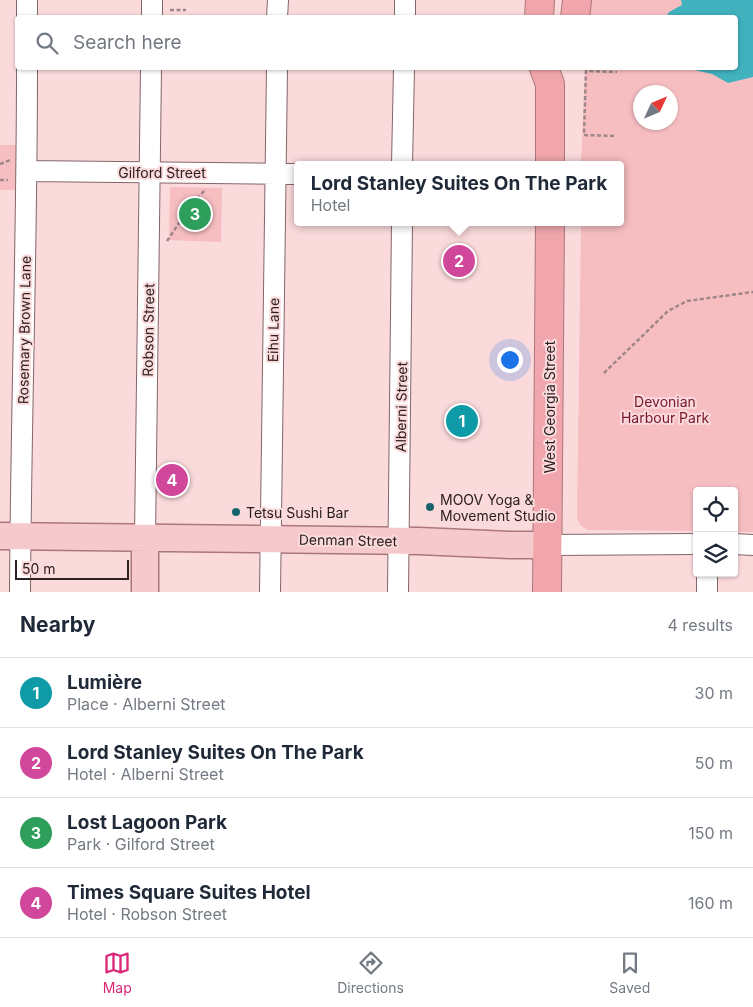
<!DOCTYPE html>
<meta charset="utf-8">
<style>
:root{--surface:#fff;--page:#f2f2f3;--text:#1f2937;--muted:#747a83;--line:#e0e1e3;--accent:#db2777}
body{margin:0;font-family:Inter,sans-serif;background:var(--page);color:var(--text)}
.controls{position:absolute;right:15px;bottom:15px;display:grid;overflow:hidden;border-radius:5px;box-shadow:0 1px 4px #0004}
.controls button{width:45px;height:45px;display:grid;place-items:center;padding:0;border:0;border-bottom:1px solid var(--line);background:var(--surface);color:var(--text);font:25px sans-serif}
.compass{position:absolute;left:633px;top:85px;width:45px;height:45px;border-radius:50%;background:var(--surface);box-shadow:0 1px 4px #0004;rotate:46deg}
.scale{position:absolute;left:15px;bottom:12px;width:114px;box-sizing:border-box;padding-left:5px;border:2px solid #2c2021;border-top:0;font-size:14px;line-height:18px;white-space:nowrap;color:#2c2021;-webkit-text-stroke:4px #fbdadc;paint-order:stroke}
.you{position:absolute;left:509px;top:359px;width:18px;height:18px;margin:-12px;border:4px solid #fff;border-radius:50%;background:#1a73e8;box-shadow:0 0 0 8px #1a73e833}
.badge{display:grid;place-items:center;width:32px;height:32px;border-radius:50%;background:var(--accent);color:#fff;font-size:16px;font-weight:700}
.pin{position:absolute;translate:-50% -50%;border:2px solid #fff;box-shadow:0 1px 5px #0006}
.popup{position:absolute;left:294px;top:161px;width:330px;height:65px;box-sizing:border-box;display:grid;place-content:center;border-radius:5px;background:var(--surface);filter:drop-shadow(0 1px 4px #0005);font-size:16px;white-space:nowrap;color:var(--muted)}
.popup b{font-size:19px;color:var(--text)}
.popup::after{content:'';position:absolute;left:50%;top:100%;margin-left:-10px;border:10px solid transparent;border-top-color:var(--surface)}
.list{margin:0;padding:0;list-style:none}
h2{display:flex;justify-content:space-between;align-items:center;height:65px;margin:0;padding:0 20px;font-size:21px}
h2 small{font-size:16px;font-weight:400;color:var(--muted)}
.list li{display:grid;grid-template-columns:32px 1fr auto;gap:15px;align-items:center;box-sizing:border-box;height:70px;padding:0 20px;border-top:1px solid var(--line)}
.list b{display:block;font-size:19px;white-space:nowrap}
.list p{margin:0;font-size:16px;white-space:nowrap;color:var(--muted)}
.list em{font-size:16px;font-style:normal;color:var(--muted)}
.icon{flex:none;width:28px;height:28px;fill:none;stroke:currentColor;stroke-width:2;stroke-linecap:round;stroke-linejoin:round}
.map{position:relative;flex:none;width:753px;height:592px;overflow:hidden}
.search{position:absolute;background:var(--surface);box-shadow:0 1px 4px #0004;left:15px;right:15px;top:15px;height:55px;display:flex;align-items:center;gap:12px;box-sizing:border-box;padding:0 18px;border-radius:5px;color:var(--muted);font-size:19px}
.sheet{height:345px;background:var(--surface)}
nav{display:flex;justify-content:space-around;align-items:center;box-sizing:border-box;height:70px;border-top:1px solid var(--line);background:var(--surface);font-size:14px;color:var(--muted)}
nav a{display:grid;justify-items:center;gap:2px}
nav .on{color:var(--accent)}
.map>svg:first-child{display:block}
.green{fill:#f7bec2;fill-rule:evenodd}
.water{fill:#41b1be}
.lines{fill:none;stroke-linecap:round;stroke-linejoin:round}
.minor-casing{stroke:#836668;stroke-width:22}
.major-casing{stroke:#ab777b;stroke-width:29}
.highway-casing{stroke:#ab777b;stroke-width:30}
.path{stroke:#9e8688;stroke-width:2.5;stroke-dasharray:4 2.5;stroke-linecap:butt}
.minor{stroke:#fff;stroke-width:20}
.major{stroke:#f6cacd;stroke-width:26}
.highway{stroke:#f0a6ac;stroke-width:28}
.poi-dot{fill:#17646c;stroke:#fbdadc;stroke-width:2}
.labels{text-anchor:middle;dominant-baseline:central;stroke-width:4;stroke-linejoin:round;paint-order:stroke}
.street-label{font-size:14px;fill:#2c2021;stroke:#fbdadc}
.park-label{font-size:14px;fill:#77152c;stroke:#fbdadc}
.poi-label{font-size:14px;fill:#2c2021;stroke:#fbdadc;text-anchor:start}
</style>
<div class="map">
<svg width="753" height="592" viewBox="0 0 753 592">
<rect width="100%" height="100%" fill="#fbdadc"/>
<!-- green -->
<path class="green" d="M589,0H753V532H734V491H697V531L588,530L581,526L577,519L581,222H620V165H581L585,68H736V18L588,17ZM640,92H670V122H640Z
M0,145H19V190H0Z
M170,187L222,188L221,242L169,240Z"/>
<!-- water -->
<path class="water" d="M681,0H753V77L728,83L712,74L686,68H736V18L666,17L669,12L682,5Z"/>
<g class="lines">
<defs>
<path id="minor" d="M27,0V18
M152,18V0
M277,18L278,0
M405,18V0
M402,165L404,68
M27,171L298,174
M145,538L151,68
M734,544L753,545
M548,545L697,544
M20,592C21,417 27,242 27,68
M270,592L277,68
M398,592L402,222
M707,592V573"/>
<path id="major" d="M0,536L419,541L510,545H548
M145,592V538"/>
<path id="highway" d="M539,18L540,0
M575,18L577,0
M544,68L550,84V165
M547,592L550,222"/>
</defs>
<!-- minor casing -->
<use href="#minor" class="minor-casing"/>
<!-- major casing -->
<use href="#major" class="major-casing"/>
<!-- highway casing -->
<use href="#highway" class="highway-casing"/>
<!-- path -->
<path class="path" d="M170,10H186
M614,136L584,135L586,71L617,72
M0,164L10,160
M0,180H8
M167,241L192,204L206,189
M604,373L668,311L687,301L753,292"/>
<!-- minor -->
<use href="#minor" class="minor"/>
<!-- major -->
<use href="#major" class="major"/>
<!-- highway -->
<use href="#highway" class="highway"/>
</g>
<!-- markers -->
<g class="poi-dot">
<circle cx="430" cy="507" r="5"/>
<circle cx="236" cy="512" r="5"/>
</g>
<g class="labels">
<!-- street labels -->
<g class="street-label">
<text x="162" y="172">Gilford Street</text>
<text transform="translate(24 330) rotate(-89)">Rosemary Brown Lane</text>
<text transform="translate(148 330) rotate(-89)">Robson Street</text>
<text transform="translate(273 330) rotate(-89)">Eihu Lane</text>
<text transform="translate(401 407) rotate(-89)">Alberni Street</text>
<text transform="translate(549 407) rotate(-90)">West Georgia Street</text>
<text transform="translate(348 540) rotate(1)">Denman Street</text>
</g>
<!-- park labels -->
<g class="park-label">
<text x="665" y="401">Devonian<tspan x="665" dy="16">Harbour Park</tspan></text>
</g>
<!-- poi labels -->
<g class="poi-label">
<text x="440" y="499">MOOV Yoga &amp;<tspan x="440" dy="16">Movement Studio</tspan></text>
<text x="246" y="512">Tetsu Sushi Bar</text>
</g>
</g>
</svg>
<div class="controls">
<button><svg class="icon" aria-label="locate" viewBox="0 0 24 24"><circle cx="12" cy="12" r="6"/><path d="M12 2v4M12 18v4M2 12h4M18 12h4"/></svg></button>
<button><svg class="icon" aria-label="layers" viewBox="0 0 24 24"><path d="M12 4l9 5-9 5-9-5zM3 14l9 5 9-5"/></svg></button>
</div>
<svg class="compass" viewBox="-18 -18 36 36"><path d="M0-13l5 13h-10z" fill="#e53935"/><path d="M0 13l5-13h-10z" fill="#747a83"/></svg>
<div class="scale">50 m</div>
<div class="you"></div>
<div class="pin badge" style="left:462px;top:421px;background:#0f9aa8">1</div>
<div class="pin badge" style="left:459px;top:261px;background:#d1479c">2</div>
<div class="popup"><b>Lord Stanley Suites On The Park</b>Hotel</div>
<div class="pin badge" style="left:195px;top:214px;background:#2e9e5b">3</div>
<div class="pin badge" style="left:172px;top:480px;background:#d1479c">4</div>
<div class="search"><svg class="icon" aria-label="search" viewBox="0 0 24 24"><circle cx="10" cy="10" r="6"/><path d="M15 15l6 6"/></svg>Search here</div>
</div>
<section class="sheet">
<h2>Nearby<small>4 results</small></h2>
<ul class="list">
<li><span class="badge" style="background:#0f9aa8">1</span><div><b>Lumière</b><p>Place · Alberni Street</p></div><em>30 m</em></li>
<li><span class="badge" style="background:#d1479c">2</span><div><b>Lord Stanley Suites On The Park</b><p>Hotel · Alberni Street</p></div><em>50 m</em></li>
<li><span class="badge" style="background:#2e9e5b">3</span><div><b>Lost Lagoon Park</b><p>Park · Gilford Street</p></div><em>150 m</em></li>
<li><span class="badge" style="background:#d1479c">4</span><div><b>Times Square Suites Hotel</b><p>Hotel · Robson Street</p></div><em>160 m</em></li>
</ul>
</section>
<nav>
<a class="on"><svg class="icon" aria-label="map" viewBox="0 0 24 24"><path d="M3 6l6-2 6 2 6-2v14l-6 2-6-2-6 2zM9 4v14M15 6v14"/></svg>Map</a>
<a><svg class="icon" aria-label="directions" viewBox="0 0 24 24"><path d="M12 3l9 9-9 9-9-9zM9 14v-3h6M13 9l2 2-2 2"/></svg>Directions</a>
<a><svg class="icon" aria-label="saved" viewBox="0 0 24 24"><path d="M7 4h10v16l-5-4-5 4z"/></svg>Saved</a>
</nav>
